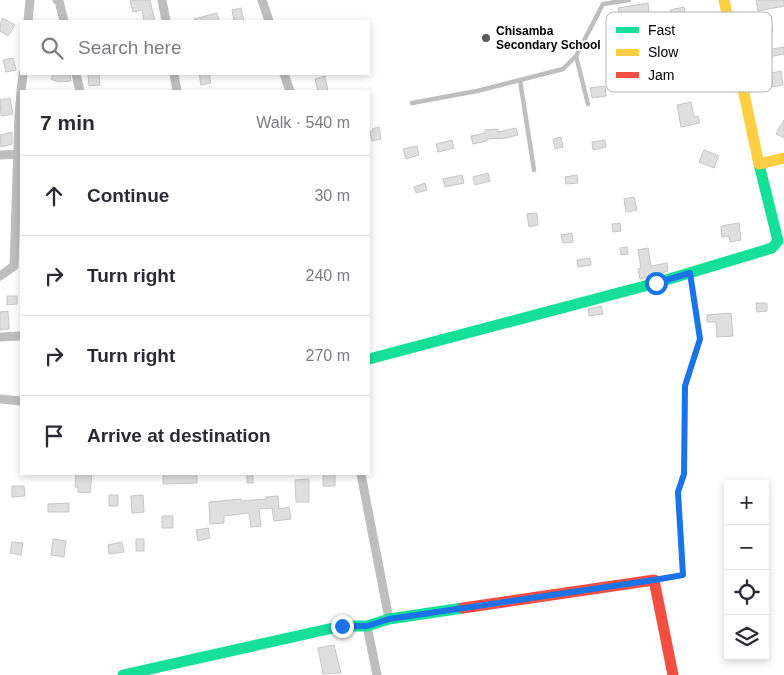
<!DOCTYPE html>
<meta charset="utf-8">
<style>
:root{--surface:#fff;--page:#f7f7f7;--text:#2b2b33;--muted:#7c7c81;--line:#e1e1e2}
body{margin:0;font-family:Helvetica,sans-serif;background:var(--page);color:var(--text)}
.controls{position:absolute;right:15px;bottom:15px;display:grid;overflow:hidden;border-radius:0px;box-shadow:0 2px 8px #0003}
.controls button{width:45px;height:45px;display:grid;place-items:center;padding:0;border:0;border-bottom:1px solid var(--line);background:var(--surface);color:var(--text);font:25px sans-serif}
.stop{position:absolute;width:15px;height:15px;margin:-11px;border:4px solid #1a73e8;border-radius:50%;background:#fff}
.stop.end{background:#1a73e8;border-color:#fff;box-shadow:0 1px 5px #0008}
.list{margin:0;padding:0;list-style:none}
h2{display:flex;justify-content:space-between;align-items:center;height:65px;margin:0;padding:0 20px;font-size:21px}
h2 small{font-size:16px;font-weight:400;color:var(--muted)}
.list li{display:grid;grid-template-columns:32px 1fr auto;gap:15px;align-items:center;box-sizing:border-box;height:80px;padding:0 20px;border-top:1px solid var(--line)}
.list b{display:block;font-size:19px;white-space:nowrap}
.list em{font-size:16px;font-style:normal;color:var(--muted)}
.icon{flex:none;width:28px;height:28px;fill:none;stroke:currentColor;stroke-width:2;stroke-linecap:round;stroke-linejoin:round}
.map{position:relative;flex:none;width:784px;height:675px;overflow:hidden}
.search{position:absolute;background:var(--surface);box-shadow:0 2px 8px #0003;left:20px;top:20px;width:350px;height:55px;display:flex;align-items:center;gap:12px;box-sizing:border-box;padding:0 18px;border-radius:0px;color:var(--muted);font-size:19px}
.panel{position:absolute;background:var(--surface);box-shadow:0 2px 8px #0003;left:20px;top:90px;width:350px;height:385px;border-radius:0px}
.map>svg:first-child{display:block}
.building{fill:#dfdfdf;stroke:#c6c6c6}
.lines{fill:none;stroke-linecap:round;stroke-linejoin:round}
.path{stroke:#b9b9b9;stroke-width:1;stroke-dasharray:1 2.5;stroke-linecap:butt}
.lane{stroke:#bebebe;stroke-width:4.5}
.street{stroke:#bebebe;stroke-width:9}
.fast{stroke:#16e098;stroke-width:11}
.slow{stroke:#ffcf43;stroke-width:11}
.jam{stroke:#f24e42;stroke-width:11}
.route{stroke:#1a73e8;stroke-width:6}
.poi-dot{fill:#595959;stroke:#fff;stroke-width:2}
.labels{text-anchor:middle;dominant-baseline:central;stroke-width:4;stroke-linejoin:round;paint-order:stroke}
.poi-label{font-size:12px;font-weight:bold;fill:#000;stroke:#fff;text-anchor:start}
.key{fill:#fff;stroke:#b2b2b2;stroke-width:1}
.key-label{font-size:14px;fill:#000}
</style>
<div class="map">
<svg width="784" height="675" viewBox="0 0 784 675">
<rect width="100%" height="100%" fill="#fff"/>
<!-- building -->
<path class="building" d="M130,0H150L155,21H144L142,10L133,12Z
M756,0H784V6L758,11Z
M648,3L649,13L620,18L618,8Z
M684,7L689,28L675,31L670,10Z
M241,8L244,21H234L232,10Z
M217,13L219,21H194V19Z
M3,18L15,25L8,36L0,31V24Z
M771,21L773,31L753,36L750,26Z
M784,47V54L768,57L767,50Z
M13,58L16,70L6,72L3,60Z
M781,71L783,85L773,87L771,73Z
M53,74H70L71,81L58,82L51,79Z
M88,74H99L100,85L89,86Z
M199,74H209L211,83L201,85Z
M325,76L328,91H318L315,79Z
M605,86L606,96L592,98L590,88Z
M10,98L13,114L1,116L0,100Z
M691,102L694,117L698,116L700,123L681,127L677,105Z
M784,120V138L776,134Z
M379,127L381,139L372,141L370,132L373,131L372,129Z
M516,128L518,135L506,138L487,139V141L473,144L471,136L485,133V130L498,129V132Z
M12,132V144L1,147L0,135Z
M561,137L563,147L555,149L553,139Z
M452,140L454,148L438,152L436,144Z
M605,140L606,147L593,150L592,142Z
M417,146L419,155L406,159L403,149Z
M704,150L719,156L714,168L699,162Z
M488,173L490,181L475,185L473,177Z
M462,175L464,183L445,187L443,179Z
M577,175L578,183L566,184L565,177Z
M425,183L427,190L416,193L414,187Z
M634,197L637,210L626,212L624,199Z
M537,213L538,225L529,227L527,214Z
M620,223L621,231L613,232L612,224Z
M739,223L741,240L730,242L729,236L722,237L721,226Z
M572,233L573,242L563,243L561,235Z
M627,247L628,254L621,255L620,248Z
M648,248L651,266L667,263L668,271L640,279L638,269L641,268L638,250Z
M590,258L591,265L578,267L577,260Z
M7,296H17V304L7,305Z
M756,303H767V311L757,312Z
M601,306L603,314L589,316L588,309Z
M8,311L9,329L0,330V312Z
M731,313L733,336L717,337L716,322H707V315Z
M76,474H92L90,493L78,492V487H75Z
M163,474H197V483L163,484Z
M247,474H253V483H247Z
M323,474H335V486H323Z
M309,479V502H296L295,480Z
M12,486H24L25,496L12,497Z
M109,495H118V506H109Z
M143,495L144,512L132,513L131,496Z
M278,496L279,509L289,507L291,519L274,521L272,508L259,509L261,526L251,527L249,513L224,516V523L210,524L209,502L241,499V501L266,499V497Z
M69,503V512H48V504Z
M162,516H173V528H162Z
M208,528L210,538L198,541L196,530Z
M53,539L66,541L64,557L51,555Z
M136,539H144V551H136Z
M12,542L23,543L21,555L10,553Z
M122,542L124,552L109,554L108,545Z
M334,645L341,673L323,674L318,648Z"/>
<g class="lines">
<!-- path -->
<path class="path" d="M665,578L683,575L678,492L684,474L685,386L700,339L692,284"/>
<!-- lane -->
<path class="lane" d="M576,56L588,104
M520,80L534,170
M412,103L477,91L563,69L576,56L603,4L629,0"/>
<!-- street -->
<path class="street" d="M57,0L59,1L64,21
M162,0L166,21
M262,0L269,21
M28,21L30,0
M76,74L80,91
M174,74L177,91
M284,74L290,91
M21,91L23,74
M0,155L21,154
M0,276L14,266L19,116L21,92
M0,337L21,336
M0,399L21,401
M361,474L389,619
M367,626L377,675"/>
<!-- fast -->
<path class="fast" d="M369,359L656,283L772,248L778,241L759,164
M123,675L342,626H367L389,619L463,608"/>
<!-- slow -->
<path class="slow" d="M724,0L759,164L784,158"/>
<!-- jam -->
<path class="jam" d="M463,608L654,580L673,675"/>
</g>
<g class="lines">
<!-- route -->
<path class="route" d="M342,626H367L389,619L654,580L683,575L678,492L684,474L685,386L700,339L690,273L656,283"/>
</g>
<!-- markers -->
<circle class="poi-dot" cx="486" cy="38" r="5"/>
<g class="labels">
<!-- poi labels -->
<g class="poi-label">
<text x="496" y="31">Chisamba<tspan x="496" dy="14">Secondary School</tspan></text>
</g>
</g>
<!-- legend -->
<rect x="606" y="12" width="166" height="80" rx="8" class="key"/>
<rect x="616" y="27" width="23" height="6" fill="#16e098"/>
<rect x="616" y="49" width="23" height="7" fill="#ffcf43"/>
<rect x="616" y="72" width="23" height="6" fill="#f24e42"/>
<g class="key-label">
<text x="648" y="35">Fast</text>
<text x="648" y="57">Slow</text>
<text x="648" y="80">Jam</text>
</g>
</svg>
<div class="controls">
<button>+</button>
<button>−</button>
<button><svg class="icon" aria-label="locate" viewBox="0 0 24 24"><circle cx="12" cy="12" r="6"/><path d="M12 2v4M12 18v4M2 12h4M18 12h4"/></svg></button>
<button><svg class="icon" aria-label="layers" viewBox="0 0 24 24"><path d="M12 4l9 5-9 5-9-5zM3 14l9 5 9-5"/></svg></button>
</div>
<div class="stop" style="left:656px;top:283px"></div>
<div class="stop end" style="left:342px;top:626px"></div>
<div class="search"><svg class="icon" aria-label="search" viewBox="0 0 24 24"><circle cx="10" cy="10" r="6"/><path d="M15 15l6 6"/></svg>Search here</div>
<section class="panel">
<h2>7 min<small>Walk · 540 m</small></h2>
<ul class="list">
<li><svg class="icon" aria-label="ahead" viewBox="0 0 24 24"><path d="M12 20V5M6 11l6-6 6 6"/></svg><div><b>Continue</b></div><em>30 m</em></li>
<li><svg class="icon" aria-label="right" viewBox="0 0 24 24"><path d="M7 20v-9h11M14 6l5 5-5 5"/></svg><div><b>Turn right</b></div><em>240 m</em></li>
<li><svg class="icon" aria-label="right" viewBox="0 0 24 24"><path d="M7 20v-9h11M14 6l5 5-5 5"/></svg><div><b>Turn right</b></div><em>270 m</em></li>
<li><svg class="icon" aria-label="arrive" viewBox="0 0 24 24"><path d="M6 21V4h12l-3 4 3 4H6"/></svg><div><b>Arrive at destination</b></div></li>
</ul>
</section>
</div>
